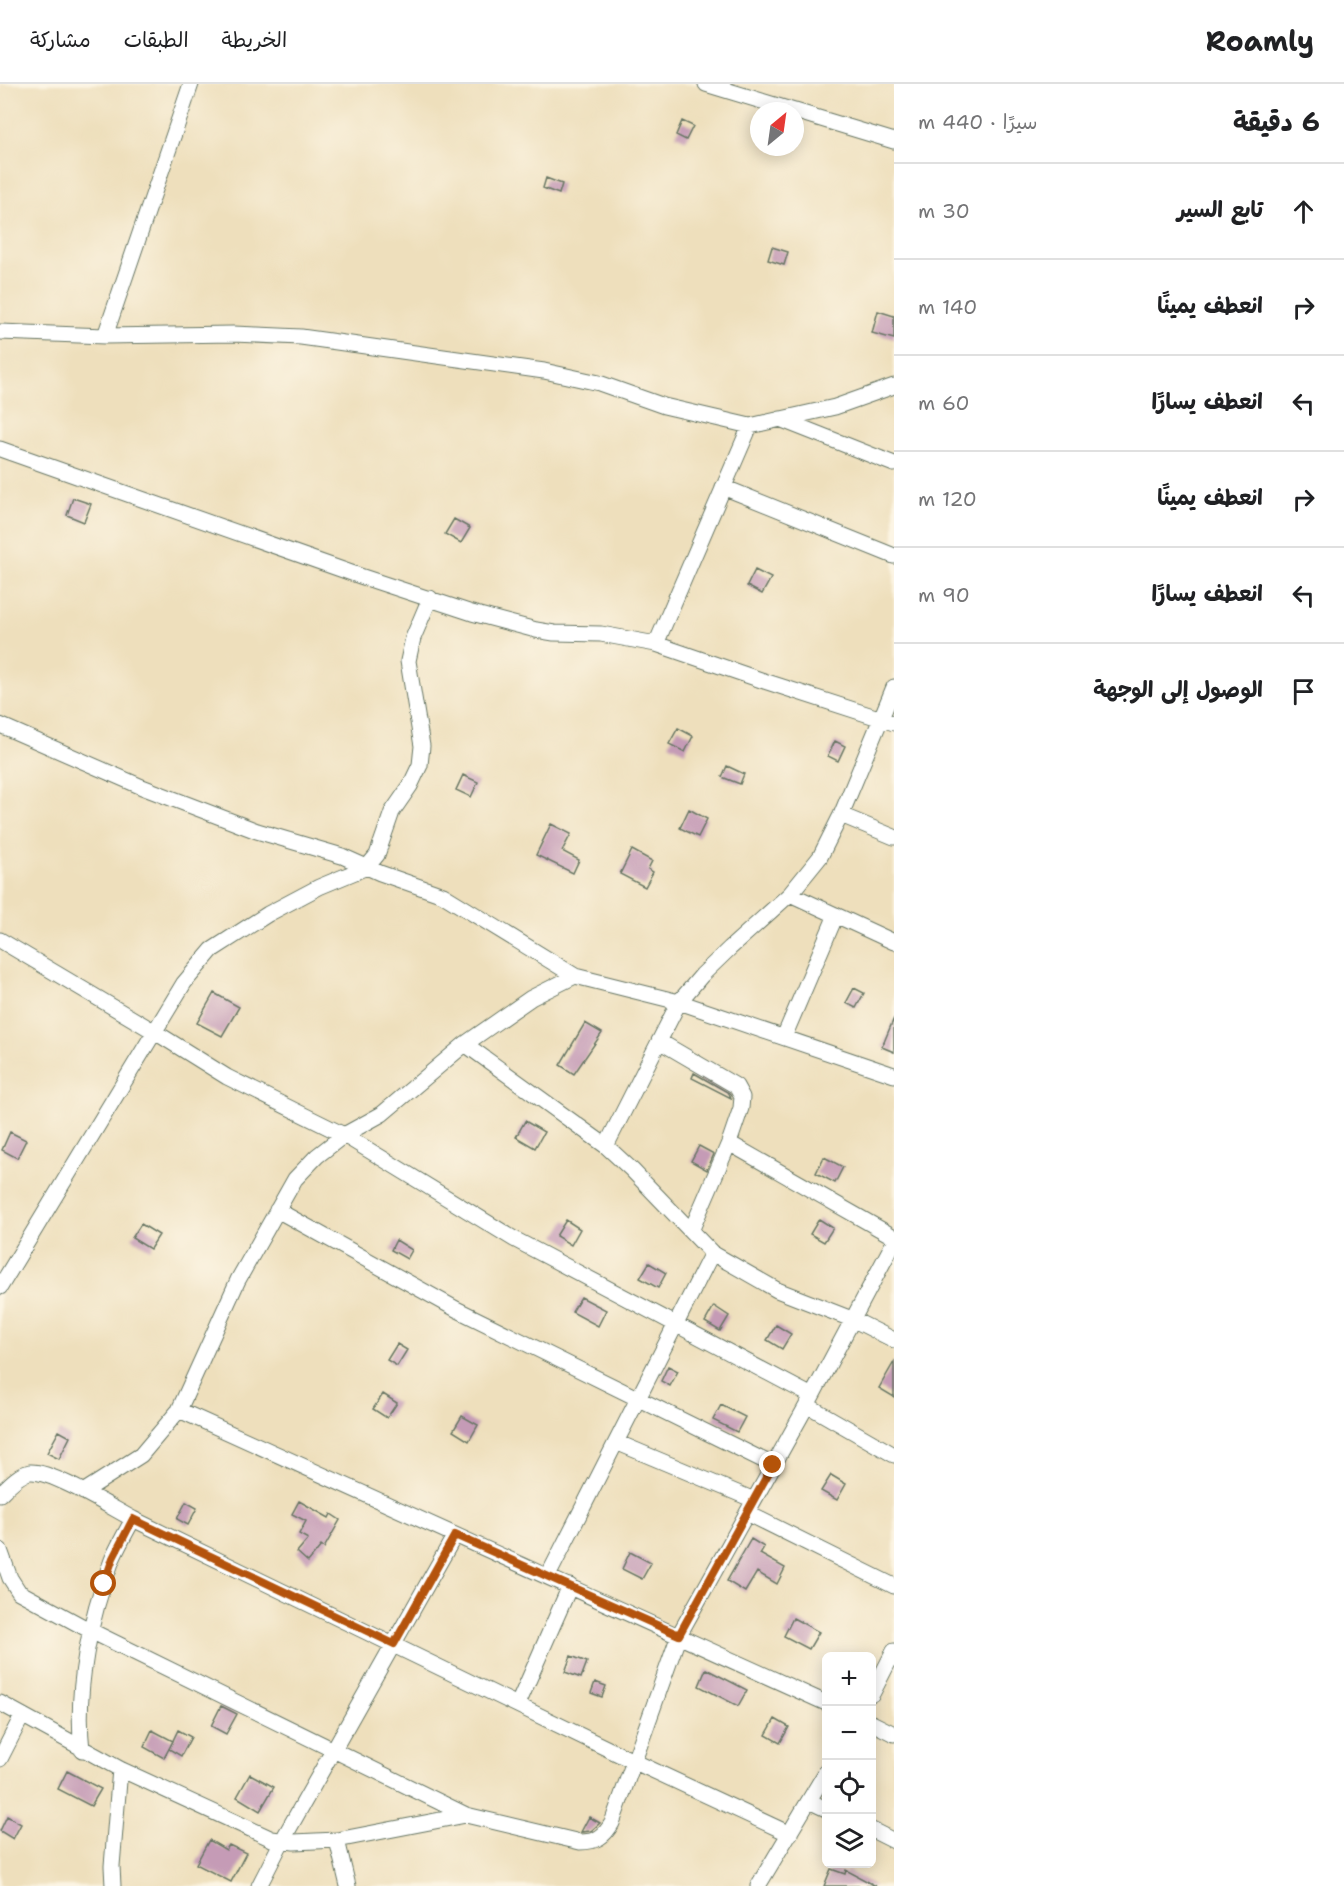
<!DOCTYPE html>
<html lang="ar">
<meta charset="utf-8">
<style>
:root{--surface:#fff;--page:#f2f2f2;--text:#202124;--muted:#757577;--line:#e0e0e0}
body{margin:0;font-family:"Shantell Sans","Playpen Sans Arabic",sans-serif;background:var(--page);color:var(--text);direction:rtl}
.controls{position:absolute;right:18px;bottom:18px;display:grid;overflow:hidden;border-radius:9px;box-shadow:0 3px 15px #0003}
.controls button{width:54px;height:54px;display:grid;place-items:center;padding:0;border:0;border-bottom:2px solid var(--line);background:var(--surface);color:var(--text);font:30px sans-serif}
.compass{position:absolute;left:750px;top:18px;width:54px;height:54px;border-radius:50%;background:var(--surface);box-shadow:0 3px 15px #0003;rotate:29deg}
.stop{position:absolute;width:18px;height:18px;margin:-14px;border:4px solid #b45309;border-radius:50%;background:#fff}
.stop.end{background:#b45309;border-color:#fff;box-shadow:0 2px 6px #0008}
.list{margin:0;padding:0;list-style:none}
h2{display:flex;justify-content:space-between;align-items:center;height:78px;margin:0;padding:0 24px;font-size:26px}
h2 small{font-size:20px;font-weight:400;color:var(--muted)}
.list li{display:grid;grid-template-columns:39px 1fr auto;gap:18px;align-items:center;box-sizing:border-box;height:96px;padding:0 24px;border-top:2px solid var(--line)}
.list b{display:block;font-size:22px;white-space:nowrap}
.list em{font-size:20px;font-style:normal;color:var(--muted)}
.icon{flex:none;width:33px;height:33px;fill:none;stroke:currentColor;stroke-width:2;stroke-linecap:round;stroke-linejoin:round}
.map{position:relative;flex:none;width:894px;height:1802px;overflow:hidden;direction:ltr}
header{display:flex;align-items:center;gap:36px;box-sizing:border-box;height:84px;padding:0 30px;background:var(--surface);border-bottom:2px solid var(--line)}
header strong{font-size:28px}
nav{display:flex;gap:33px;margin-inline-start:auto;font-size:21px}
main{display:flex}
aside{flex:1;background:var(--surface)}
.map>svg:first-child{display:block}
.building{fill:#c59bb6}
.lines{fill:none;stroke-linecap:round;stroke-linejoin:round}
.street-casing{stroke:#677664;stroke-width:17}
.street{stroke:#fff;stroke-width:15}
.route{stroke:#b45309;stroke-width:8}
</style>
<header>
<strong>Roamly</strong>
<nav><a>الخريطة</a><a>الطبقات</a><a>مشاركة</a></nav>
</header>
<main>
<aside>
<h2>6 دقيقة<small>سيرًا · 440 m</small></h2>
<ul class="list">
<li><svg class="icon" aria-label="ahead" viewBox="0 0 24 24"><path d="M12 20V5M6 11l6-6 6 6"/></svg><div><b>تابع السير</b></div><em>30 m</em></li>
<li><svg class="icon" aria-label="right" viewBox="0 0 24 24"><path d="M7 20v-9h11M14 6l5 5-5 5"/></svg><div><b>انعطف يمينًا</b></div><em>140 m</em></li>
<li><svg class="icon" aria-label="left" viewBox="0 0 24 24"><path d="M17 20v-9H6M10 6l-5 5 5 5"/></svg><div><b>انعطف يسارًا</b></div><em>60 m</em></li>
<li><svg class="icon" aria-label="right" viewBox="0 0 24 24"><path d="M7 20v-9h11M14 6l5 5-5 5"/></svg><div><b>انعطف يمينًا</b></div><em>120 m</em></li>
<li><svg class="icon" aria-label="left" viewBox="0 0 24 24"><path d="M17 20v-9H6M10 6l-5 5 5 5"/></svg><div><b>انعطف يسارًا</b></div><em>90 m</em></li>
<li><svg class="icon" aria-label="arrive" viewBox="0 0 24 24"><path d="M6 21V4h12l-3 4 3 4H6"/></svg><div><b>الوصول إلى الوجهة</b></div></li>
</ul>
</aside>
<div class="map">
<svg width="894" height="1802" viewBox="0 0 894 1802">
<rect width="100%" height="100%" fill="#fcf5e5"/>
<filter id="ink" filterUnits="userSpaceOnUse"><feTurbulence type="fractalNoise" baseFrequency=".0167" numOctaves="2"/><feDisplacementMap in="SourceGraphic" scale="12" xChannelSelector="R" yChannelSelector="G"/><feConvolveMatrix kernelMatrix="1 2 1 2 8 2 1 2 1" color-interpolation-filters="sRGB"/></filter>
<filter id="wash" filterUnits="userSpaceOnUse"><feTurbulence type="fractalNoise" baseFrequency=".008" numOctaves="4" result="noise"/><feDisplacementMap in="SourceGraphic" scale="24" xChannelSelector="R" yChannelSelector="G"/><feGaussianBlur stdDeviation="1.35" result="paint"/><feColorMatrix in="noise" values="0 0 0 0 0 0 0 0 0 0 0 0 0 0 0 0 0 1.4 0 .05"/><feComposite in="paint" operator="in"/></filter>
<g filter="url(#wash)">
<rect width="100%" height="100%" fill="#eedfbc"/>
<g id="blocks">
<!-- building -->
<path class="building" d="M682,37L693,42L686,56L676,51Z
M546,94L562,100L559,110L543,104Z
M772,163L788,168L784,181L768,176Z
M878,227L894,232V255L872,249Z
M73,414L91,420L84,438L67,431Z
M454,435L470,444L461,459L445,450Z
M755,486L771,494L762,510L747,502Z
M678,644L693,652L685,668L669,660Z
M835,657L845,662L838,677L828,672Z
M727,682L744,690L740,700L722,693Z
M463,691L478,698L471,713L456,706Z
M689,725L707,735L698,753L680,744Z
M551,740L571,750L562,767L579,776L573,789L536,771Z
M632,766L652,777L648,785L653,788L645,803L620,790Z
M854,904L864,909L856,924L846,919Z
M214,909L239,923L222,952L197,939Z
M894,934V968L882,963Z
M585,939L602,949L574,990L560,981Z
M694,989L729,1009L731,1014L692,994Z
M525,1037L544,1048L535,1064L516,1053Z
M10,1048L26,1056L17,1074L2,1066Z
M699,1062L714,1070L707,1086L691,1077Z
M824,1073L843,1083L835,1099L816,1089Z
M819,1135L833,1144L824,1158L810,1150Z
M566,1136L580,1145L571,1161L556,1152Z
M141,1140L159,1151L150,1165L132,1154Z
M396,1156L412,1166L407,1175L391,1166Z
M649,1179L666,1189L658,1204L640,1194Z
M581,1213L606,1226L598,1242L572,1228Z
M714,1222L729,1232L720,1247L705,1238Z
M776,1241L791,1250L782,1265L767,1256Z
M397,1260L407,1266L397,1282L387,1276Z
M894,1278V1313L879,1304Z
M668,1282L678,1287L670,1302L661,1297Z
M383,1310L397,1319L387,1334L373,1325Z
M721,1321L745,1333L737,1348L713,1336Z
M462,1332L478,1341L469,1357L453,1347Z
M59,1347L70,1353L59,1375L47,1369Z
M831,1391L846,1400L837,1416L821,1407Z
M299,1417L329,1434L331,1430L340,1436L324,1464L321,1462L308,1478L297,1468L308,1455L299,1450L306,1437L292,1430Z
M186,1418L197,1424L188,1441L177,1435Z
M751,1455L764,1463L760,1470L785,1484L777,1500L757,1488L745,1508L727,1497Z
M630,1468L651,1479L642,1495L622,1485Z
M793,1534L819,1548L809,1565L784,1552Z
M571,1572L587,1578L581,1594L565,1588Z
M706,1585L747,1606L738,1622L699,1602Z
M595,1598L606,1602L602,1613L591,1609Z
M221,1622L237,1630L226,1650L211,1642Z
M775,1635L789,1643L780,1659L766,1651Z
M152,1646L173,1657L164,1674L144,1663Z
M178,1646L191,1653L181,1672L169,1665Z
M67,1687L101,1705L91,1722L58,1705Z
M250,1690L274,1703L260,1727L237,1713Z
M7,1732L21,1740L13,1755L0,1747Z
M589,1733L600,1739L591,1747L581,1748Z
M209,1756L226,1766L229,1761L246,1769L231,1798L196,1780Z
M831,1785L845,1790L846,1786L876,1802H824Z"/>
</g>
</g>
<g filter="url(#ink)">
<use href="#blocks" fill-opacity="0" stroke="#677664" stroke-width="1.5"/>
<g class="lines">
<defs>
<path id="street" d="M706,0L794,27
M795,27L894,57
M0,248L105,252L233,250L301,253L544,287L599,299L664,322L750,342L835,323L894,302
M105,252L191,0
M780,335L894,380
M0,365L360,492L472,529L536,546L554,549L601,550L656,560L761,596L894,639
M723,403L894,472
M656,560L750,342
M0,641L142,703L257,747L342,772L380,789L443,811L575,892L679,918L894,991
M841,731L894,753
M790,810L894,858
M0,856L155,948L227,993L344,1051L514,1155L812,1312
M784,953L836,831
M659,957L736,1002L742,1013L741,1024L729,1059L691,1147
M465,960L606,1062L632,1086L712,1169L777,1206L854,1236L894,1256
M729,1059L894,1153
M606,1062L679,918L702,891L730,864L790,810L820,773L841,731L894,603
M277,1126L456,1225L773,1381
M0,1203L184,899L212,866L268,830L319,803L367,783L377,771L392,728L410,702L420,681L422,662L408,577L413,554L430,514
M807,1321L894,1371
M179,1326L826,1619
M616,1358L754,1416
M83,1408L141,1371L179,1326L238,1196L295,1095L317,1072L344,1051L382,1030L465,960L531,914L575,892
M0,1410C8,1402 19,1390 30,1388C51,1386 112,1424 133,1435L633,1677L790,1750
M747,1429L894,1502
M0,1466L10,1494L19,1508L91,1547L466,1731L580,1758C596,1758 604,1753 612,1739L679,1551L812,1312L894,1158
M548,1492L712,1169
M872,1610L894,1567
M0,1619L120,1685L272,1755L294,1758L337,1756L466,1731
M518,1620L570,1502
M872,1639L894,1650
M82,1666C75,1604 90,1533 112,1476C118,1462 126,1448 133,1435
M0,1675L22,1632
M809,1717L826,1725
M872,1746L894,1757
M337,1756L348,1802
M113,1802L112,1782L120,1685
M259,1802L282,1757L455,1451
M758,1802L826,1688"/>
</defs>
<!-- street casing -->
<use href="#street" class="street-casing"/>
<!-- street -->
<use href="#street" class="street"/>
</g>
</g>
<g class="lines" filter="url(#ink)">
<!-- route -->
<path class="route" d="M104,1500L113,1474L133,1435L394,1560L455,1451L679,1551L773,1381"/>
</g>
</svg>
<div class="controls">
<button>+</button>
<button>−</button>
<button><svg class="icon" aria-label="locate" viewBox="0 0 24 24"><circle cx="12" cy="12" r="6"/><path d="M12 2v4M12 18v4M2 12h4M18 12h4"/></svg></button>
<button><svg class="icon" aria-label="layers" viewBox="0 0 24 24"><path d="M12 4l9 5-9 5-9-5zM3 14l9 5 9-5"/></svg></button>
</div>
<svg class="compass" viewBox="-18 -18 36 36"><path d="M0-13l5 13h-10z" fill="#e53935"/><path d="M0 13l5-13h-10z" fill="#757577"/></svg>
<div class="stop" style="left:104px;top:1500px"></div>
<div class="stop end" style="left:773px;top:1381px"></div>
</div>
</main>
